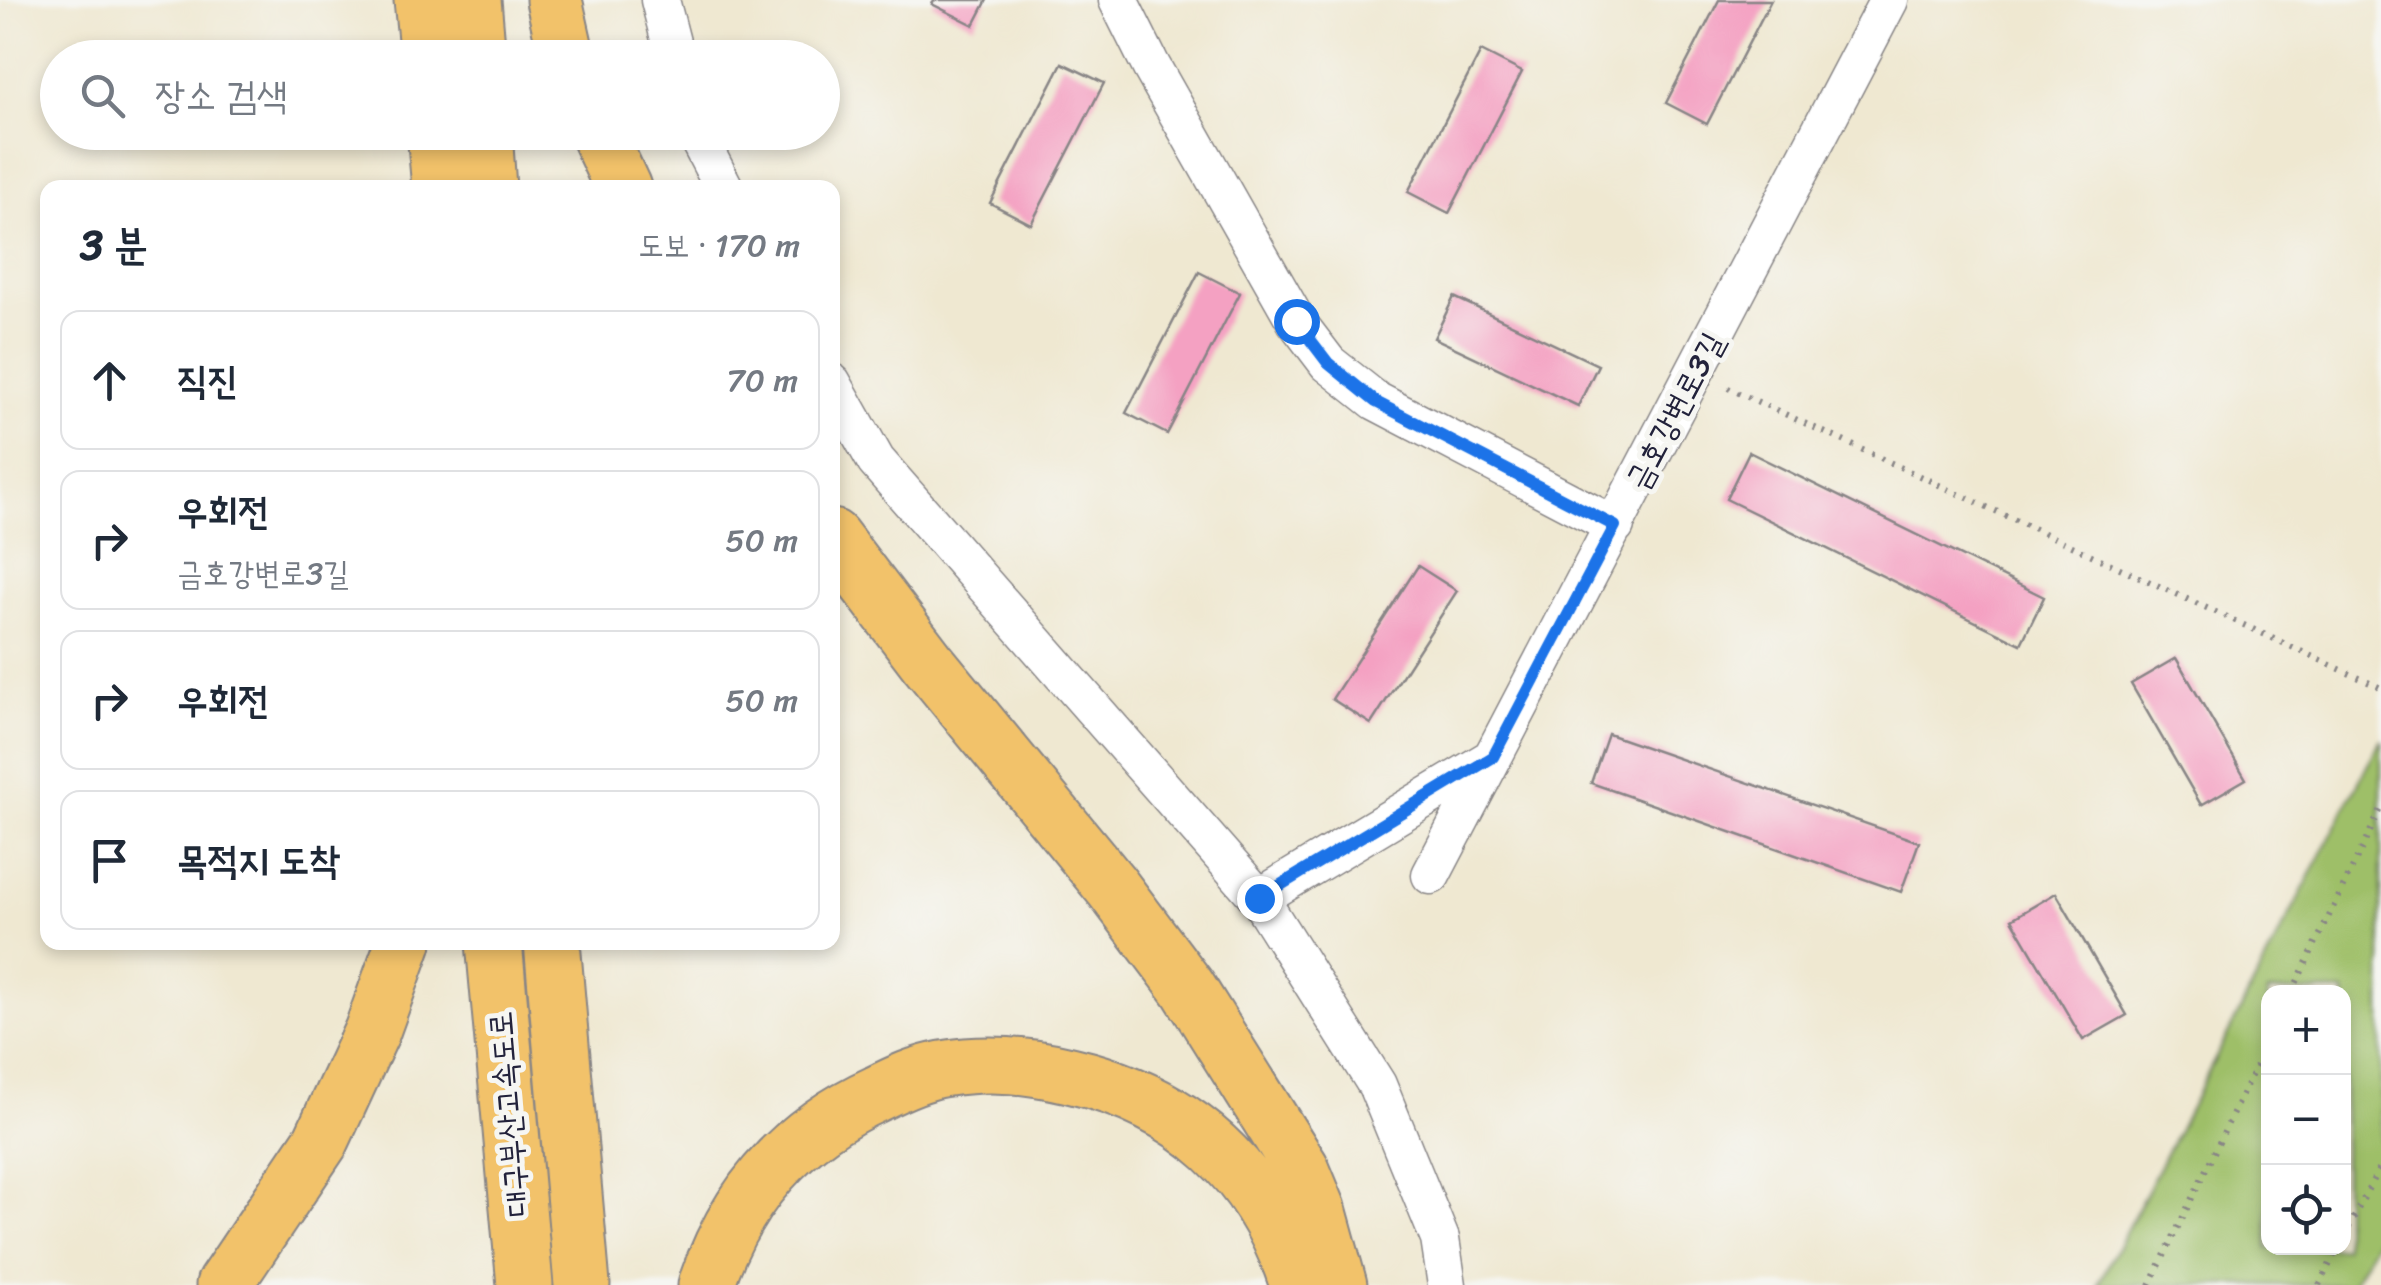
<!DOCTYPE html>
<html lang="ko">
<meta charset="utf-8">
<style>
:root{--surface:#fff;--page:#f6f6f7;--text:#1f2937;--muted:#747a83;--line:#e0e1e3}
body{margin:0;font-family:Sriracha,"Poor Story",sans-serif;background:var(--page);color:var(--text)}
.controls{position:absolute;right:30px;bottom:30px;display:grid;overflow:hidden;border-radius:20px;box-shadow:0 5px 15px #0003}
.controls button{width:90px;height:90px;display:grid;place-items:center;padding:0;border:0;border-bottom:2px solid var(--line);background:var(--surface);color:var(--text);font:50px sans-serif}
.stop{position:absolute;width:30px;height:30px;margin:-22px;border:8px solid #1a73e8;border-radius:50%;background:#fff}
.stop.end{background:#1a73e8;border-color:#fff;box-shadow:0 2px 10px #0008}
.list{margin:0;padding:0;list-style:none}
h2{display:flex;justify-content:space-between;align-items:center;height:130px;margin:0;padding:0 40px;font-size:42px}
h2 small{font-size:32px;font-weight:400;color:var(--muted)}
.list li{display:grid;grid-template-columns:65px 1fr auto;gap:30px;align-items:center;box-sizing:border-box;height:140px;margin:0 20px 20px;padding:0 20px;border:2px solid var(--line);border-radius:20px}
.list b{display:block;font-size:38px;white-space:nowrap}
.list p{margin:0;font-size:32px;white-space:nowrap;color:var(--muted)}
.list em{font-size:32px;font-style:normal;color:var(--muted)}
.icon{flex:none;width:55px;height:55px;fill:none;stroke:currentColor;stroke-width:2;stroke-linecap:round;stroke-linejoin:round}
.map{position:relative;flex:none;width:2381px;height:1285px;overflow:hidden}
.search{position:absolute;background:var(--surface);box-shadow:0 5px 15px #0003;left:40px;top:40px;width:800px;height:110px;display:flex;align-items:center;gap:25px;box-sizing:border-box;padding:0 35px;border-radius:55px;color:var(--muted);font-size:38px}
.panel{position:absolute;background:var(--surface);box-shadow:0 5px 15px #0003;left:40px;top:180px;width:800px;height:770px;border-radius:20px}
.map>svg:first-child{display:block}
.green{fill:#9ebf68;stroke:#607052;stroke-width:2.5;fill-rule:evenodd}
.building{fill:#f4a1c2}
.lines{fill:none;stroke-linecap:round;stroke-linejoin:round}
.minor-casing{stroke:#888586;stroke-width:41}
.motorway-casing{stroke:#888586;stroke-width:59}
.path{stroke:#888586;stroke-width:6;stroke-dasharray:2.5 8;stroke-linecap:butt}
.minor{stroke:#fff;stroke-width:38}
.motorway{stroke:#f2c26a;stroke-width:55}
.route{stroke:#1a73e8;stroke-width:12}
.labels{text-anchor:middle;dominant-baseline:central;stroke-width:10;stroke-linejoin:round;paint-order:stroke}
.street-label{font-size:32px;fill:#22223b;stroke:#f6f6f2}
</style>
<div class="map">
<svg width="2381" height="1285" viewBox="0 0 2381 1285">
<rect width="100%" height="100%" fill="#f6f6f2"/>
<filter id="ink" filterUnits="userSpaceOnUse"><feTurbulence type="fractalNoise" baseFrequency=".01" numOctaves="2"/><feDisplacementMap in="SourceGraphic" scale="20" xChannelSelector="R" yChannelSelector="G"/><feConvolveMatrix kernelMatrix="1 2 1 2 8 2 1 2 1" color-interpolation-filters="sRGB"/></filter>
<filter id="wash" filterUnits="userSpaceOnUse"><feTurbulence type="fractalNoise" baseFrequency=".0048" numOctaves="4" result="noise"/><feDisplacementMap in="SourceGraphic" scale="40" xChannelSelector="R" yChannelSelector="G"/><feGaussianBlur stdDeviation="2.25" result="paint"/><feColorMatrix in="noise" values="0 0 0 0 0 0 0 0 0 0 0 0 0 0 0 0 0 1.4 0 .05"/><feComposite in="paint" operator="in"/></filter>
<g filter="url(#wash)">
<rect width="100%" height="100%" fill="#efe8d1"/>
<!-- green -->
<path class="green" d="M2381,739V1230L2352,1285H2098ZM2268,992H2344V1248H2268Z"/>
<g id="blocks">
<!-- building -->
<path class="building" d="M935,0H987L974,25L932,4Z
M1719,0H1771L1707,124L1666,103Z
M1481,51L1522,72L1449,213L1408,192Z
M1062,63L1104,83L1031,224L990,203Z
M1199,272L1240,293L1167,434L1126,413Z
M1454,297L1598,365L1578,406L1434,338Z
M1749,452L2044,597L2021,644L1726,499Z
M1418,566L1457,591L1371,724L1332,699Z
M2176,658L2246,779L2201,805L2131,684Z
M1608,734L1919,842L1901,892L1591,783Z
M2056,893L2127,1015L2083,1040L2012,919Z"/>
</g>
</g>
<g filter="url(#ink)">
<use href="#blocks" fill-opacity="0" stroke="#888586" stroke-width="2.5"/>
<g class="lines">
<defs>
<path id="minor" d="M660,0L675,58
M1118,0L1151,66L1296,321L1328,363L1376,401L1615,526
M695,132L724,188
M832,383L876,461L1259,898L1492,758
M1431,875L1889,0
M1259,898L1377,1085L1440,1239L1447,1285"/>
<path id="motorway" d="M422,0L428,58
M473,0L478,58
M554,0L567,58
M435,132L440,188
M484,132L488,188
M597,132L623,188
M832,537L928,663L1112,887L1188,988L1301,1168L1318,1209L1339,1285
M494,942L525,1285
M552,942L582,1285
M224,1285L321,1141L372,1031L404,942
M706,1285C736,1195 792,1132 878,1093C898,1083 919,1073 942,1069C984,1062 1029,1065 1070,1075C1186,1102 1262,1171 1298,1285"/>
</defs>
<!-- minor casing -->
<use href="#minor" class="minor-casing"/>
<!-- motorway casing -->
<use href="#motorway" class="motorway-casing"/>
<!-- path -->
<path class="path" d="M1728,388L2381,688
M2292,992L2381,809
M2344,1237L2381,1164
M2150,1285L2268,1041
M2319,1285L2338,1248"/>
<!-- minor -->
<use href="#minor" class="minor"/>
<!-- motorway -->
<use href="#motorway" class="motorway"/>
</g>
</g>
<g class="lines" filter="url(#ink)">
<!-- route -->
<path class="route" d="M1259,898L1493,757L1615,526L1376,402L1328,363L1296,321"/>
</g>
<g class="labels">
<!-- street labels -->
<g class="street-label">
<text transform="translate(1675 411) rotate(-62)">금호강변로3길</text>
<text transform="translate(509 1114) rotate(-95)">대구부산고속도로</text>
</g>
</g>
</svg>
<div class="controls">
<button>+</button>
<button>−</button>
<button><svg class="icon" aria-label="locate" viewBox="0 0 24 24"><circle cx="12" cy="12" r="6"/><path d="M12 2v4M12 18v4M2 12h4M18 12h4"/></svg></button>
</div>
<div class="stop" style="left:1296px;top:321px"></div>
<div class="stop end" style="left:1259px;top:898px"></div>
<div class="search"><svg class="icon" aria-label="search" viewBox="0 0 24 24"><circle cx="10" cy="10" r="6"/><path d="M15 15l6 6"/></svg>장소 검색</div>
<section class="panel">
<h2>3 분<small>도보 · 170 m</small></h2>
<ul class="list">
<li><svg class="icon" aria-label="ahead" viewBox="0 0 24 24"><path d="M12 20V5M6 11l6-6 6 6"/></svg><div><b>직진</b></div><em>70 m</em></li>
<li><svg class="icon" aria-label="right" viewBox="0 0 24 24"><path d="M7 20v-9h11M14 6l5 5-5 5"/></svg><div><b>우회전</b><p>금호강변로3길</p></div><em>50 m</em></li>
<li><svg class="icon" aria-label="right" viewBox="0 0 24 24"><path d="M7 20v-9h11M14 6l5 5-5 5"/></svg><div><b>우회전</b></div><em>50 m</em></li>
<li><svg class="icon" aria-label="arrive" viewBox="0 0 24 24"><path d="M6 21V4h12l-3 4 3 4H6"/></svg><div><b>목적지 도착</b></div></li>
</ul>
</section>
</div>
